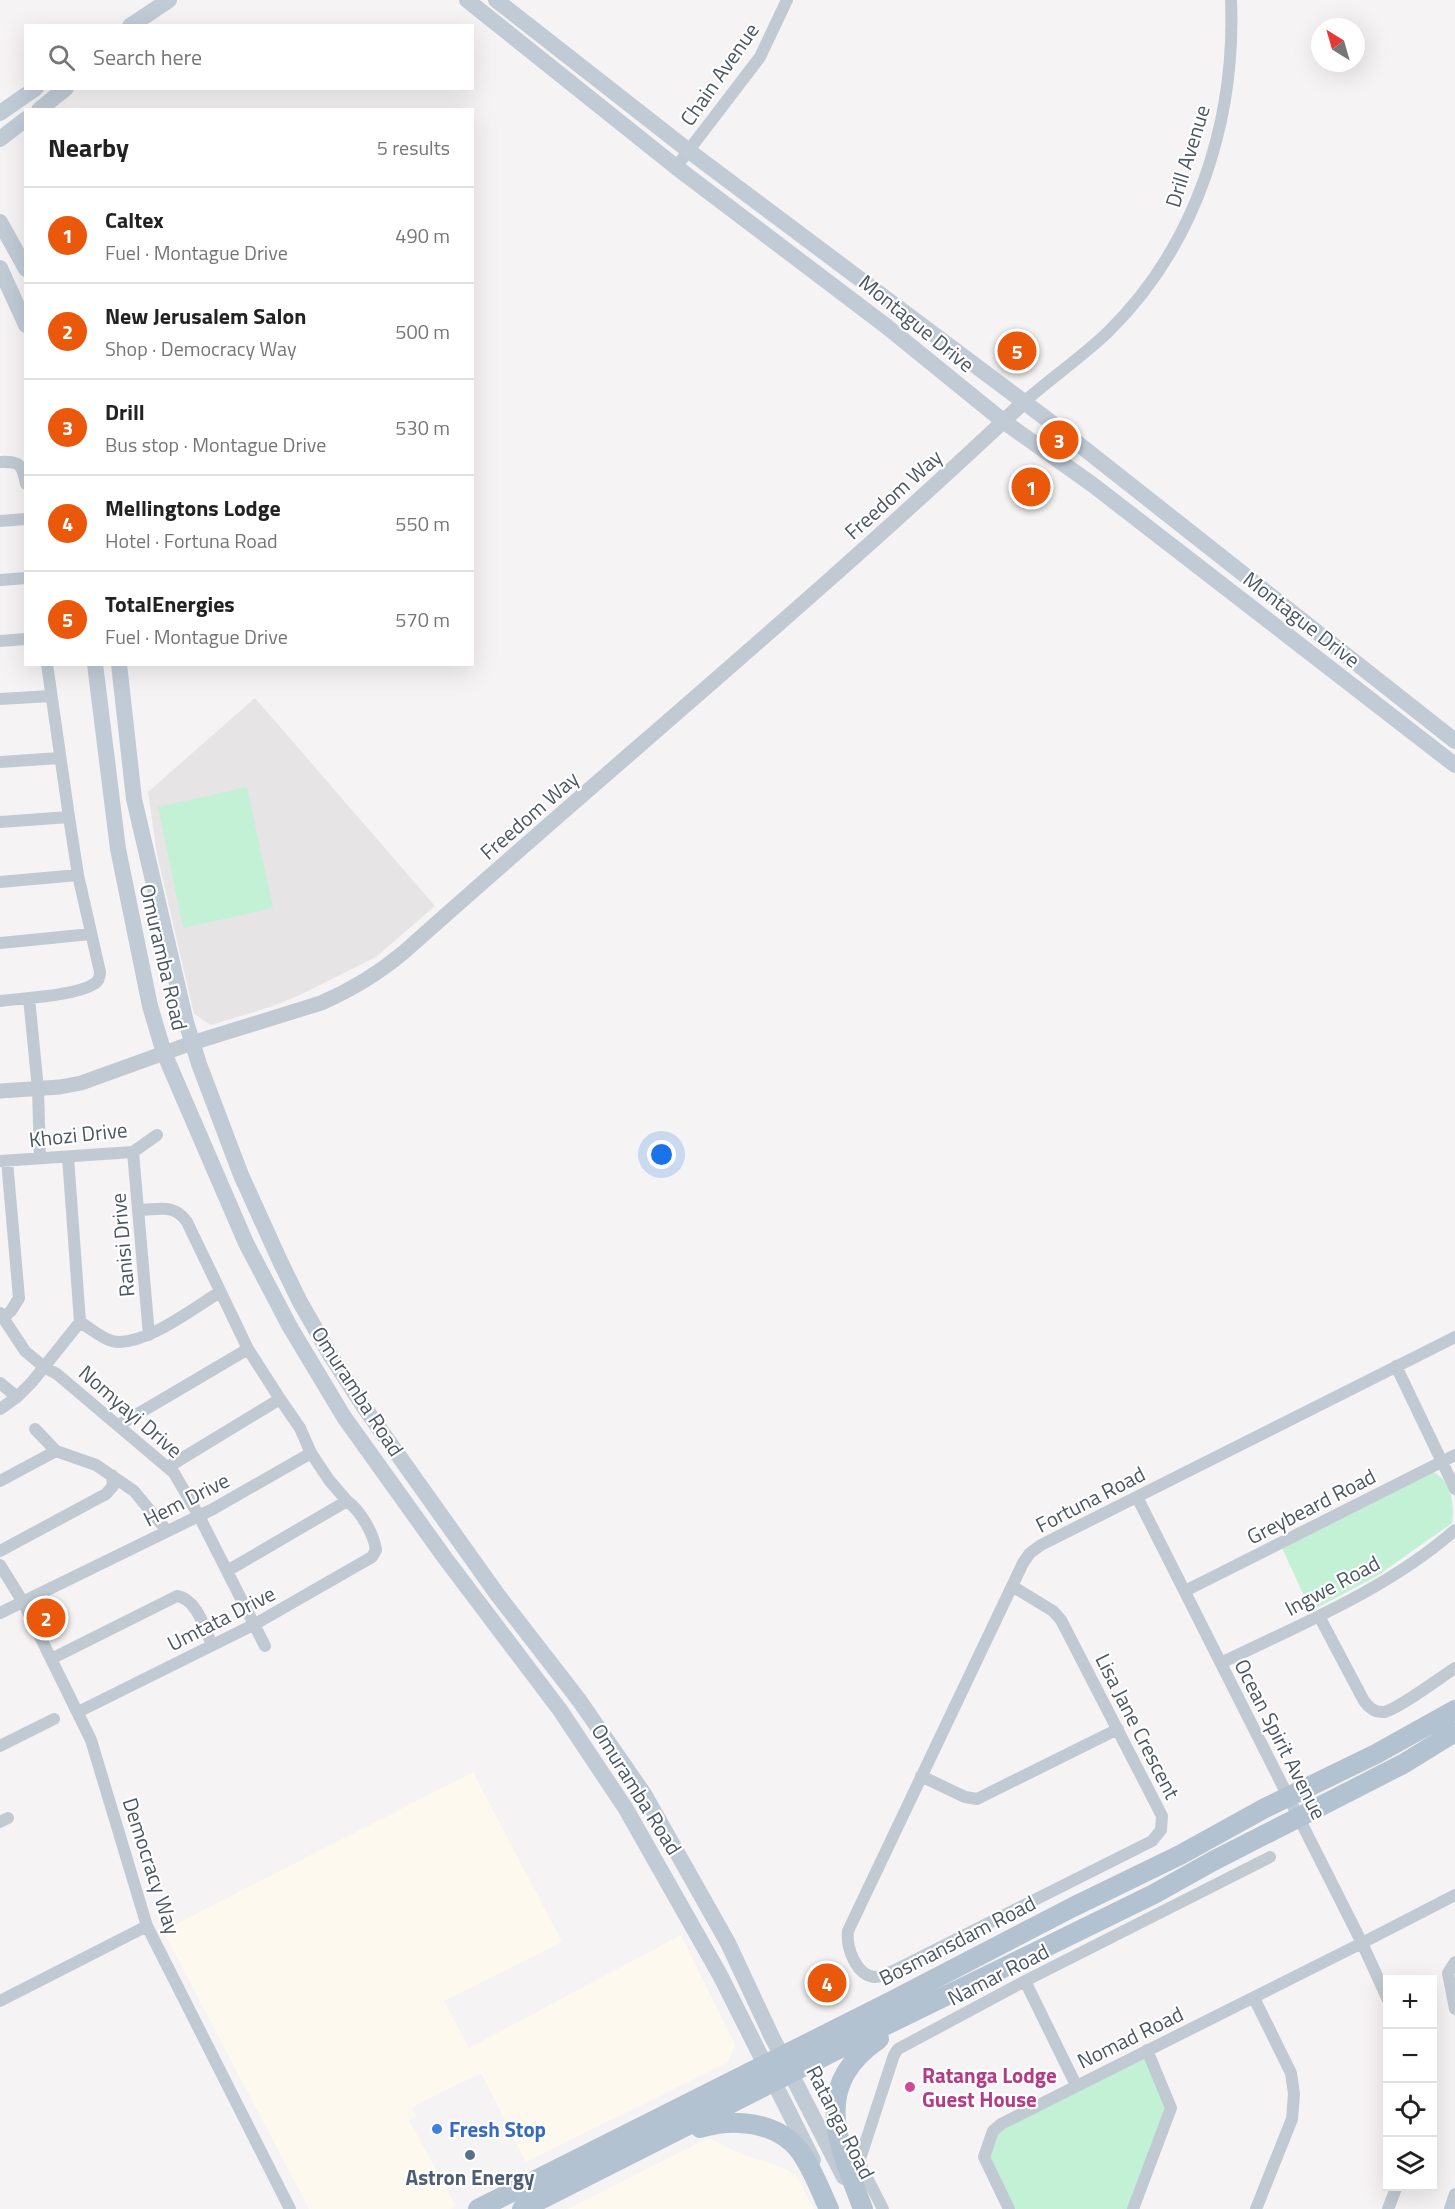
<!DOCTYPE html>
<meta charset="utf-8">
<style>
:root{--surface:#fff;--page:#f6f6f6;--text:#222;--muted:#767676;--line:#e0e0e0;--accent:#ea580c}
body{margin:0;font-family:"Titillium Web",sans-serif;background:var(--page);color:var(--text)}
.controls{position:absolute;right:18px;bottom:18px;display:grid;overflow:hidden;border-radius:0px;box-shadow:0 6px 24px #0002}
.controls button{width:54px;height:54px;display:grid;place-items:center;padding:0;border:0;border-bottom:2px solid var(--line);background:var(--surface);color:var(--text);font:30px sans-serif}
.compass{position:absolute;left:1311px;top:18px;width:54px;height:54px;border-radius:50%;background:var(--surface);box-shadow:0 6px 24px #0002;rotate:323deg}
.you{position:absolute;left:662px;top:1155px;width:21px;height:21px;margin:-15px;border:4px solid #fff;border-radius:50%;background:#1a73e8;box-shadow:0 0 0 9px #1a73e833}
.badge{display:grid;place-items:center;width:39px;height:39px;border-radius:50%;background:var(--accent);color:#fff;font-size:20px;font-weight:700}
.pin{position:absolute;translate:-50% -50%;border:3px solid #fff;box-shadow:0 2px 6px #0006}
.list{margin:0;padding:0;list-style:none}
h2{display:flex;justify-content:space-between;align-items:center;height:78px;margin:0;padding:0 24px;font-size:26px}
h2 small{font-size:20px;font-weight:400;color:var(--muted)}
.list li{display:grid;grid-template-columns:39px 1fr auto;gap:18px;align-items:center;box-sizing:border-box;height:96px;padding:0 24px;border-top:2px solid var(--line)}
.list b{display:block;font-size:22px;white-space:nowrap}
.list p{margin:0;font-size:20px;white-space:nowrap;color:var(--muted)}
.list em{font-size:20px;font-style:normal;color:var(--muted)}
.icon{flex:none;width:33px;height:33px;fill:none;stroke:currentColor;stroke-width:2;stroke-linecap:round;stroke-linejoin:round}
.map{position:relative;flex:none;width:1455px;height:2209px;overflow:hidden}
.search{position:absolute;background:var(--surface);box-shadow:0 6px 24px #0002;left:24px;top:24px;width:450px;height:66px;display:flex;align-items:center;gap:15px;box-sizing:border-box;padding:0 21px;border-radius:0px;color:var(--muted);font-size:22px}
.panel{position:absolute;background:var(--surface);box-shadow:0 6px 24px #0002;left:24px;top:108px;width:450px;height:558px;border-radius:0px}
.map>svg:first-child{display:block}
.commercial{fill:#fdf9ef}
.education{fill:#e6e4e5}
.green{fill:#c3f1d5}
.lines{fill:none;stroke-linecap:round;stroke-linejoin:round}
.minor{stroke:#c1cad2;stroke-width:12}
.tertiary{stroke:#c1cad2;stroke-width:15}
.secondary{stroke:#c1cbd6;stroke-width:16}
.primary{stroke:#b3c2d1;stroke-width:20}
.hotel-dot{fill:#d1479c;stroke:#fff;stroke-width:2}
.shop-dot{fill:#3f7fe0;stroke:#fff;stroke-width:2}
.service-dot{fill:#5c6f8a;stroke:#fff;stroke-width:2}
.labels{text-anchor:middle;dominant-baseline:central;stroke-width:4.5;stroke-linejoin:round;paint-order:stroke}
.street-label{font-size:21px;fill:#4a5661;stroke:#fff}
.hotel-label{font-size:21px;font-weight:bold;fill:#b23c85;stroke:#fff;text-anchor:start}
.shop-label{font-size:21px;font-weight:bold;fill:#366cbe;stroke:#fff;text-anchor:start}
.service-label{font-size:21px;font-weight:bold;fill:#4e5e75;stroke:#fff}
</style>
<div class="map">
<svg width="1455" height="2209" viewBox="0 0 1455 2209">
<rect width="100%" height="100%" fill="#f5f3f3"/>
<!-- commercial -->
<path class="commercial" d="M473,1772L562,1942L444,2001L469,2048L681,1935L735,2045L728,2062L526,2162L481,2073L412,2107L416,2116L409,2120L456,2206L450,2209H309L163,1931Z
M708,2138L741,2154L782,2167L796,2175L814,2209H567Z"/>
<!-- education -->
<path class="education" d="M255,698L435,906L376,957L300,995L273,1006L211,1025L194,1014L157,854L148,792Z"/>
<!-- green -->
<path class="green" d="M247,787L273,908L183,928L158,807Z
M1433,1472C1451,1480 1455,1504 1452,1523L1377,1576L1311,1611L1282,1548Z
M1146,2049L1172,2101L1133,2209H1011L988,2153L996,2130Z"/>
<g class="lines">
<!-- minor -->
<path class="minor" d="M676,167L760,57L787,0
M1024,402C1051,378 1082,357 1108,332C1196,246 1236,121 1231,0
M0,462C21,461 22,465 26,484
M0,521L26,519
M0,580L26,578
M0,641L26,639
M47,664L69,817
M0,699L51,696
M0,762L59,758
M0,822L69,817L78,875L0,882
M0,943L91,934
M29,998L38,1089L40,1158
M0,1001C24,998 75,996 94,984C99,981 100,977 100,972L78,875
M133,1152L149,1335
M68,1157L80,1322
M0,1161L133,1152L157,1135
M138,1210C159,1210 174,1203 187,1222L248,1349L280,1399
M0,1313L25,1351L44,1367L57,1374L174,1473L199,1516L265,1646
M4,1317L11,1311L19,1298L7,1161
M80,1322C90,1328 101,1338 112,1341C141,1349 195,1307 220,1292
M1396,1366L1455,1489
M0,1383L17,1397
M0,1409L17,1397L32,1382L80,1322
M119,1425L248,1349
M35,1429L56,1451L96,1465L134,1491L167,1531
M168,1467L280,1399L300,1428L311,1453
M0,1481L56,1451
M1137,1497L1362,1943L1388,2000
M0,1551L106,1494L113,1486L112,1475
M0,1565L23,1602L91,1740L147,1926L290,2209
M1012,1586L1053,1611L1061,1620L1162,1816L1161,1830L1152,1841L893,1971C887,1973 881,1977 875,1977C856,1976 846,1947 848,1931L1023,1563L1030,1553L1041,1545L1455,1337
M1185,1591L1455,1455
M0,1613L213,1509L311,1453L329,1480L347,1501
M1319,1616L1364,1701C1369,1708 1375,1713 1384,1712C1397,1710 1441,1677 1455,1668
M51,1659L177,1596C197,1599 205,1629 212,1645
M1221,1663C1301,1624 1388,1589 1455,1530
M78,1712L255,1624L372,1557L376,1550C374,1534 360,1510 347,1501L227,1571
M0,1746L54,1719
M921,1776L965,1797L977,1799L1118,1729
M0,1822L8,1818
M1455,1962L1448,1973L1455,2009
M1025,1981L1076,2085
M1254,1998L1291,2073L1294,2094L1292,2119L1256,2209
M0,2001L147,1926
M883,2209L862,2168L860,2159L894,2055L898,2049L1025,1981L1270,1857
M1009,2209L984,2157L993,2131L1001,2124L1362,1943L1455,1895
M1133,2209L1171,2108L1147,2050
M1388,2209L1397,2186
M1450,2209L1455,2194"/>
<!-- tertiary -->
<path class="tertiary" d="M0,1091L60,1087L81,1083L192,1043L321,1003C351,990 379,973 404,952C610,768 823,592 1024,402"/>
<!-- secondary -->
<path class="secondary" d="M467,0L676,167L886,326L1003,421L1093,485L1455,765
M496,0L689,151L1048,420L1455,741
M130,26L169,0
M39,110L66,88
M0,113L36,88
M0,139L26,119
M0,222L26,269
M0,268L26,325
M95,664L118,849L150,1006L164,1053L246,1243L290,1327L344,1417L445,1558L560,1710L626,1809L720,1975L813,2160
M119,664L134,799L186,1022L199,1064L241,1175L280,1261L300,1302L331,1356L364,1407L497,1594L579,1700L644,1794L728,1943L771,2035L844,2177"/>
<!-- primary -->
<path class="primary" d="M700,2128C732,2118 776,2121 799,2150C812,2167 820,2190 829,2209
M478,2209L892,2001L1073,1907L1180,1855L1265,1808L1376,1754L1455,1710
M522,2209L876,2030L1154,1894L1213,1861L1403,1764L1455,1732
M863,2209C839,2144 809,2087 879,2039"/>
</g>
<!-- markers -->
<circle class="hotel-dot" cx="910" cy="2087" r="6"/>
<circle class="shop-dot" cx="437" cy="2129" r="6"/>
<circle class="service-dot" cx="470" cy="2155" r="6"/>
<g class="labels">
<!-- street labels -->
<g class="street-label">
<text transform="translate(719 74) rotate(-55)">Chain Avenue</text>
<text transform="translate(1187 156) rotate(-73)">Drill Avenue</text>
<text transform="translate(917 323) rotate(39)">Montague Drive</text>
<text transform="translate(893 494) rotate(-42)">Freedom Way</text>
<text transform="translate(1302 619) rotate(38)">Montague Drive</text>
<text transform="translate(529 815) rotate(-41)">Freedom Way</text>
<text transform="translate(164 957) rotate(77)">Omuramba Road</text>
<text transform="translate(78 1134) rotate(-6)">Khozi Drive</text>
<text transform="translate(122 1245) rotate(-95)">Ranisi Drive</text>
<text transform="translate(358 1391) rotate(57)">Omuramba Road</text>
<text transform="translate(131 1411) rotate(41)">Nomyayi Drive</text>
<text transform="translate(186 1499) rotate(-27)">Hem Drive</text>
<text transform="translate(1090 1499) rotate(-27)">Fortuna Road</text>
<text transform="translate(1311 1506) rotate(-27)">Greybeard Road</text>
<text transform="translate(1332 1585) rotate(-28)">Ingwe Road</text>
<text transform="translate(221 1618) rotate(-27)">Umtata Drive</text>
<text transform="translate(1138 1726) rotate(63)">Lisa Jane Crescent</text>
<text transform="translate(1281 1739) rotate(63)">Ocean Spirit Avenue</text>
<text transform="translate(637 1789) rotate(58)">Omuramba Road</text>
<text transform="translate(152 1866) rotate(72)">Democracy Way</text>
<text transform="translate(957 1940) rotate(-27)">Bosmansdam Road</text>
<text transform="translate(998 1974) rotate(-27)">Namar Road</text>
<text transform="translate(1130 2037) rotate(-26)">Nomad Road</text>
<text transform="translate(841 2122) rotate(63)">Ratanga Road</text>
</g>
<!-- hotel labels -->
<g class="hotel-label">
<text x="922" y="2075">Ratanga Lodge<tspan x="922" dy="24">Guest House</tspan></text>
</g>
<!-- shop labels -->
<g class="shop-label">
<text x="449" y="2129">Fresh Stop</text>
</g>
<!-- service labels -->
<g class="service-label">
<text x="470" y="2177">Astron Energy</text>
</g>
</g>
</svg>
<div class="controls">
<button>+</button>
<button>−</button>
<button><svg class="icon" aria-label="locate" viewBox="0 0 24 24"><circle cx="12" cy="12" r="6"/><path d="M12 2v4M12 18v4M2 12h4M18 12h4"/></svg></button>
<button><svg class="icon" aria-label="layers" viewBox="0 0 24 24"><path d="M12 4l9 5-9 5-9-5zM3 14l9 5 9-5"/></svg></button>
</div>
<svg class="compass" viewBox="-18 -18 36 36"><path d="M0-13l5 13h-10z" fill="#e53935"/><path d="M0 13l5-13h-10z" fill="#767676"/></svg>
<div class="you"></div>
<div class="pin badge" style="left:1031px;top:487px">1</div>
<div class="pin badge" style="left:46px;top:1618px">2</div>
<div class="pin badge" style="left:1059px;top:440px">3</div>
<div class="pin badge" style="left:827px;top:1983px">4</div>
<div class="pin badge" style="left:1017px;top:351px">5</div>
<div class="search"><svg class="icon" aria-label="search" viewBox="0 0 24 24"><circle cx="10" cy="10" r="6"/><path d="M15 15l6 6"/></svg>Search here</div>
<section class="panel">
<h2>Nearby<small>5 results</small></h2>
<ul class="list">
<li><span class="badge">1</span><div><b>Caltex</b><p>Fuel · Montague Drive</p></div><em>490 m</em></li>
<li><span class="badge">2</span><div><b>New Jerusalem Salon</b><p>Shop · Democracy Way</p></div><em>500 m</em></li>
<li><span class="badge">3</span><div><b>Drill</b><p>Bus stop · Montague Drive</p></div><em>530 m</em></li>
<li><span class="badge">4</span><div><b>Mellingtons Lodge</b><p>Hotel · Fortuna Road</p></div><em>550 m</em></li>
<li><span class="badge">5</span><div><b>TotalEnergies</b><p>Fuel · Montague Drive</p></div><em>570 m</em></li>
</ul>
</section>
</div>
